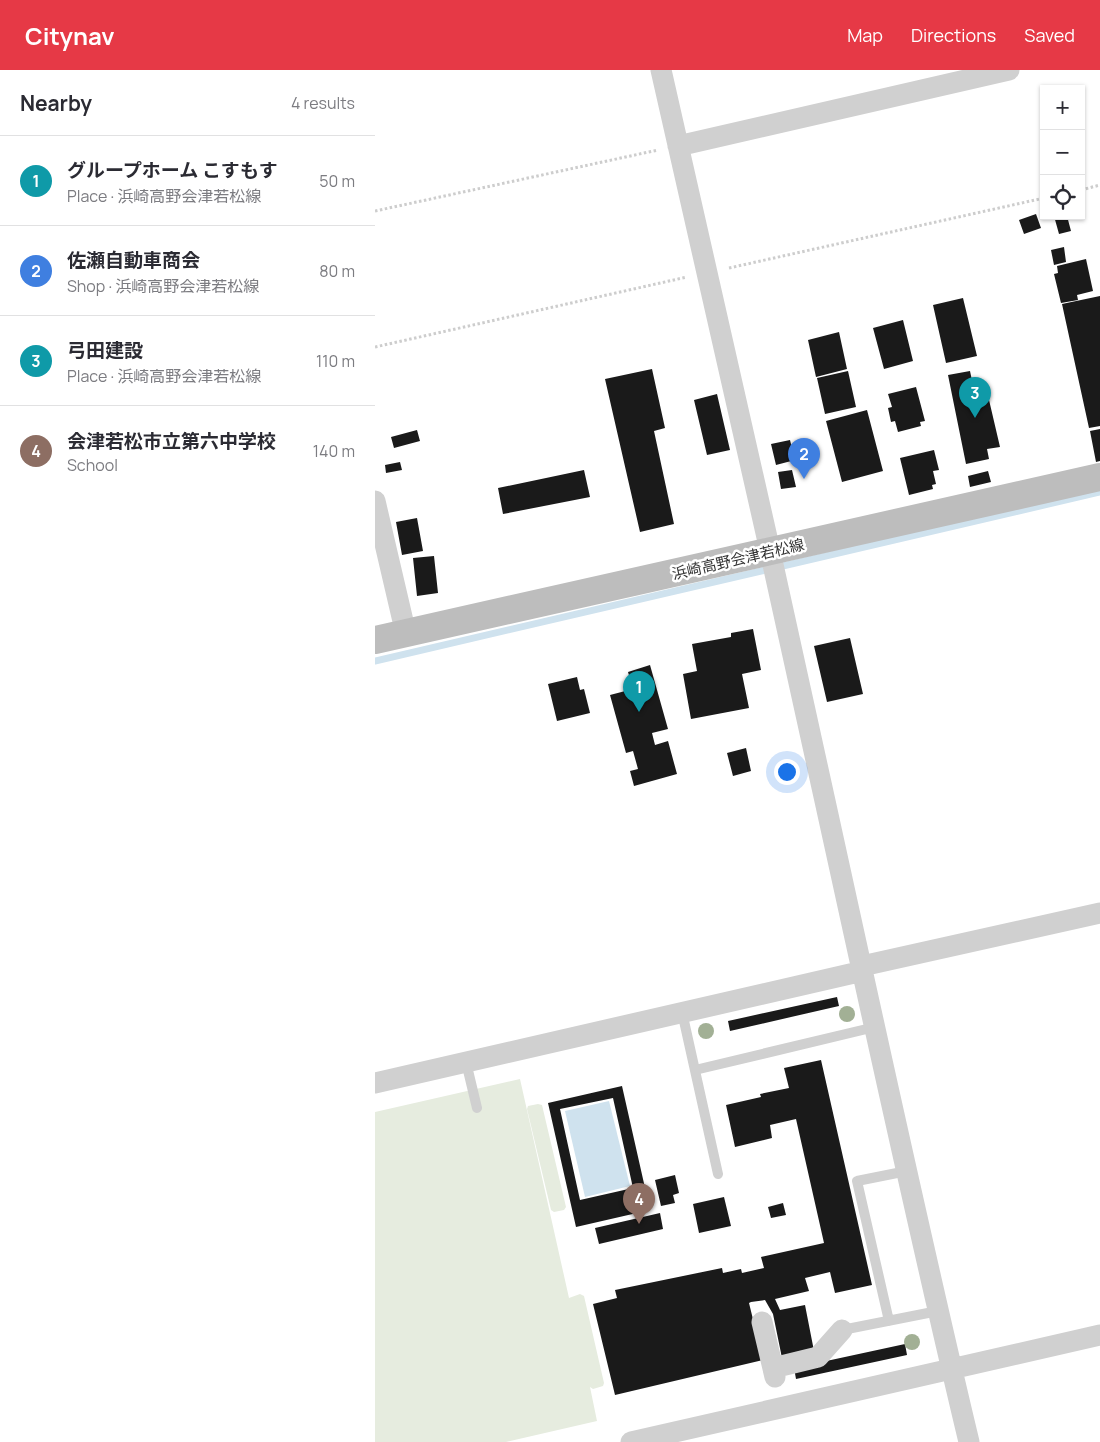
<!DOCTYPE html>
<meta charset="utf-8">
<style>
:root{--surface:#fff;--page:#f7f7f7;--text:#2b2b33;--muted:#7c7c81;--line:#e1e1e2;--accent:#e63946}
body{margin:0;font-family:Manrope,"Noto Sans JP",sans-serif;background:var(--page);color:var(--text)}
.controls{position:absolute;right:15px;top:15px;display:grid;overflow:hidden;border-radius:0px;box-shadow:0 1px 4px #0004}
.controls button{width:45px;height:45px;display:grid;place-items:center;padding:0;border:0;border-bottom:1px solid var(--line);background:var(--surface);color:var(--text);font:25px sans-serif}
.you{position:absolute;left:411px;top:701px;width:18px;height:18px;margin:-12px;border:4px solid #fff;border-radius:50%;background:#1a73e8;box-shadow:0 0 0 8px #1a73e833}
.badge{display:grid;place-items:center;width:32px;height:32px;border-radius:50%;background:var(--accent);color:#fff;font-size:16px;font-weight:700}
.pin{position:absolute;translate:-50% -41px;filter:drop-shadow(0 1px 2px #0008)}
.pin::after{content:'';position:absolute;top:26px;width:18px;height:15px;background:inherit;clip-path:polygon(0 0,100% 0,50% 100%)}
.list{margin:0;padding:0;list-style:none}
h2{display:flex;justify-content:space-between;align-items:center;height:65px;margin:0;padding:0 20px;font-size:21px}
h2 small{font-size:16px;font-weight:400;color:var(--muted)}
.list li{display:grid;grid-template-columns:32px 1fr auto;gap:15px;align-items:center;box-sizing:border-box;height:90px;padding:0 20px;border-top:1px solid var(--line)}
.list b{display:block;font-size:19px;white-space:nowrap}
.list p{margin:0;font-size:16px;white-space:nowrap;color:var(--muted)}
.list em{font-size:16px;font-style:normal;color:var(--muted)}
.icon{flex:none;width:28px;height:28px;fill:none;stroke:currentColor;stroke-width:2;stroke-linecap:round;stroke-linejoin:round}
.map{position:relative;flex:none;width:725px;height:1372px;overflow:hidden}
header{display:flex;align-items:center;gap:30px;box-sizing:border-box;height:70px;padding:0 25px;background:var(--accent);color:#fff}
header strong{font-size:24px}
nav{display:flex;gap:28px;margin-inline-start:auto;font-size:18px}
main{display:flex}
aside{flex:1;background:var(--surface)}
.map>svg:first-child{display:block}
.green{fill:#e6ecdf}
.water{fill:#cfe2ee}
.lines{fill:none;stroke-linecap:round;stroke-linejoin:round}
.stream{stroke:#cfe2ee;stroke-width:7}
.building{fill:#1a1a1a;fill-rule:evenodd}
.path{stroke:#cdcdcd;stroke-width:3;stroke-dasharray:2.5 2.5;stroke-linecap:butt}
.lane{stroke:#d0d0d0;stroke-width:10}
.street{stroke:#d0d0d0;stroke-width:21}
.secondary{stroke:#bdbdbd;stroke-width:28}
.tree{fill:#a2b095}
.labels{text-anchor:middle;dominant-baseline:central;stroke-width:5;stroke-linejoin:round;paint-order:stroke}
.street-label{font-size:15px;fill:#333;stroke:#fff}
</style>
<header>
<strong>Citynav</strong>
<nav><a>Map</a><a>Directions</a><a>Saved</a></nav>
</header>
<main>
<aside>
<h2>Nearby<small>4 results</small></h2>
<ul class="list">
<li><span class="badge" style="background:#0f9aa8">1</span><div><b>グループホーム こすもす</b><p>Place · 浜崎高野会津若松線</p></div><em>50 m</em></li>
<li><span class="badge" style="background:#3f7fe0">2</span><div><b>佐瀬自動車商会</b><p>Shop · 浜崎高野会津若松線</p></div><em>80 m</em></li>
<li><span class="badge" style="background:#0f9aa8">3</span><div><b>弓田建設</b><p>Place · 浜崎高野会津若松線</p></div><em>110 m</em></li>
<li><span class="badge" style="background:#8d6e63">4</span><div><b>会津若松市立第六中学校</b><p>School</p></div><em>140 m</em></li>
</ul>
</aside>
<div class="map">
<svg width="725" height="1372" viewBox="0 0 725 1372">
<rect width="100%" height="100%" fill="#fff"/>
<!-- green -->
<path class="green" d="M145,1009L194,1228L205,1224L209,1226L229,1313L228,1316L218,1319L215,1317L222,1351L131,1372H0V1042Z
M163,1034L167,1035L191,1137L189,1140L179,1142L176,1140L152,1039L153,1036Z"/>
<!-- water -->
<path class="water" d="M234,1031L255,1116L210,1127L190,1041Z"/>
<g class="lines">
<!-- stream -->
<path class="stream" d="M0,591L725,422"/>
</g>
<!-- building -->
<path class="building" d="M661,144L666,158L649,164L644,150Z
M679,146H692L696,161L684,164Z
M689,177L691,192L679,195L676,180Z
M711,189L718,221L702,225L703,230L686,233L679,204L683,203L682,196Z
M725,226V356L714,358L687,234Z
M588,228L602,286L571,293L558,235Z
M528,250L538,291L509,299L498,258Z
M464,262L472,299L441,307L433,270Z
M277,299L290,358L279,361L299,454L265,462L230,309Z
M473,301L481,337L450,344L442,308Z
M595,301L599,320L611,317L625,377L612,379L614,389L591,394L573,305Z
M541,317L550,351L545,352L546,356L523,362L520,351L516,352L513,338L517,337L513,324Z
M342,324L355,380L332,385L319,330Z
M492,340L508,401L467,412L451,351Z
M725,359V391L721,392L715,361Z
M42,360L45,371L19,378L16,367Z
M415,370L420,390L401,395L396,374Z
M559,380L564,400L558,401L561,414L557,415L558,419L534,425L525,388Z
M25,392L27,400L11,403L10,395Z
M209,400L215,427L128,444L123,418Z
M417,400L421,417L406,419L403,402Z
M613,401L616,412L595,417L593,406Z
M42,448L48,481L27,485L21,452Z
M59,486L63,523L42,526L38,488Z
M378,559L386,600L367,604L374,638L316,649L308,604L322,601L317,574L356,567V563Z
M475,568L488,624L452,632L439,576Z
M275,595L293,659L277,663L280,675L293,671L302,704L259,716L255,701L263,699L258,681L251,683L235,625L258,619L253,602Z
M202,607L205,620L209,619L215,643L182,651L173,614Z
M371,678L376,701L358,706L352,683Z
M462,927L464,936L355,961L353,951Z
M446,990L497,1215L460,1223L455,1202L430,1208L434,1221L400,1229L405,1240L430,1235L439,1281L407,1288L398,1244L390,1230L376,1232L374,1233L388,1290L240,1325L218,1234L242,1228L240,1220L347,1198L348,1203L366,1199L367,1203L389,1198L386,1187L449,1173L421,1049L395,1055L397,1068L360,1077L351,1035L386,1027L385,1024L414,1018L409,998Z
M247,1016L275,1140L201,1157L173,1033ZM238,1028L258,1118L205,1130L185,1039Z
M300,1105L304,1123L298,1125L300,1133L286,1136L280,1110Z
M349,1127L356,1156L324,1163L318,1134Z
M408,1133L411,1145L396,1148L393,1137Z
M285,1143L288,1159L224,1174L220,1158Z
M530,1274L532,1285L421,1309L419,1298Z"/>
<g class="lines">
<!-- path -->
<path class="path" d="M706,120L725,115
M0,141L283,80
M354,198L669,128
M0,277L312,207"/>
<!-- lane -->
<path class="lane" d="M307,942L343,1104
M91,992L102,1038
M320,1000L500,957
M514,1251L482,1111L532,1101
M467,1260L563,1241"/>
<!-- street -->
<path class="street" d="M286,0C342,243 397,487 450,731C497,945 543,1159 594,1372
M303,76L634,0
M0,431L31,564
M487,896L725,843
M0,1013L488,901
M387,1252L400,1307
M398,1298L443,1287L467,1260
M256,1372L725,1265"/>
<!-- secondary -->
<path class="secondary" d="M0,570L725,407"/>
</g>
<!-- trees -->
<g class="tree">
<circle cx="472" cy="944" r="8"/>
<circle cx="331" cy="961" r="8"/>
<circle cx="537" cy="1272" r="8"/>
</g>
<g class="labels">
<!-- street labels -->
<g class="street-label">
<text transform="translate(363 489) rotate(-13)">浜崎高野会津若松線</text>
</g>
</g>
</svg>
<div class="controls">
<button>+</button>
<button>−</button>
<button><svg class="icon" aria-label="locate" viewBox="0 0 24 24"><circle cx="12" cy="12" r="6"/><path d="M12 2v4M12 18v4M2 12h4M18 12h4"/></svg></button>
</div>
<div class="you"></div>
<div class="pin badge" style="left:264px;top:642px;background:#0f9aa8">1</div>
<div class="pin badge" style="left:429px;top:409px;background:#3f7fe0">2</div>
<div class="pin badge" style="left:600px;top:348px;background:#0f9aa8">3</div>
<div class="pin badge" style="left:264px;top:1154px;background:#8d6e63">4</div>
</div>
</main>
